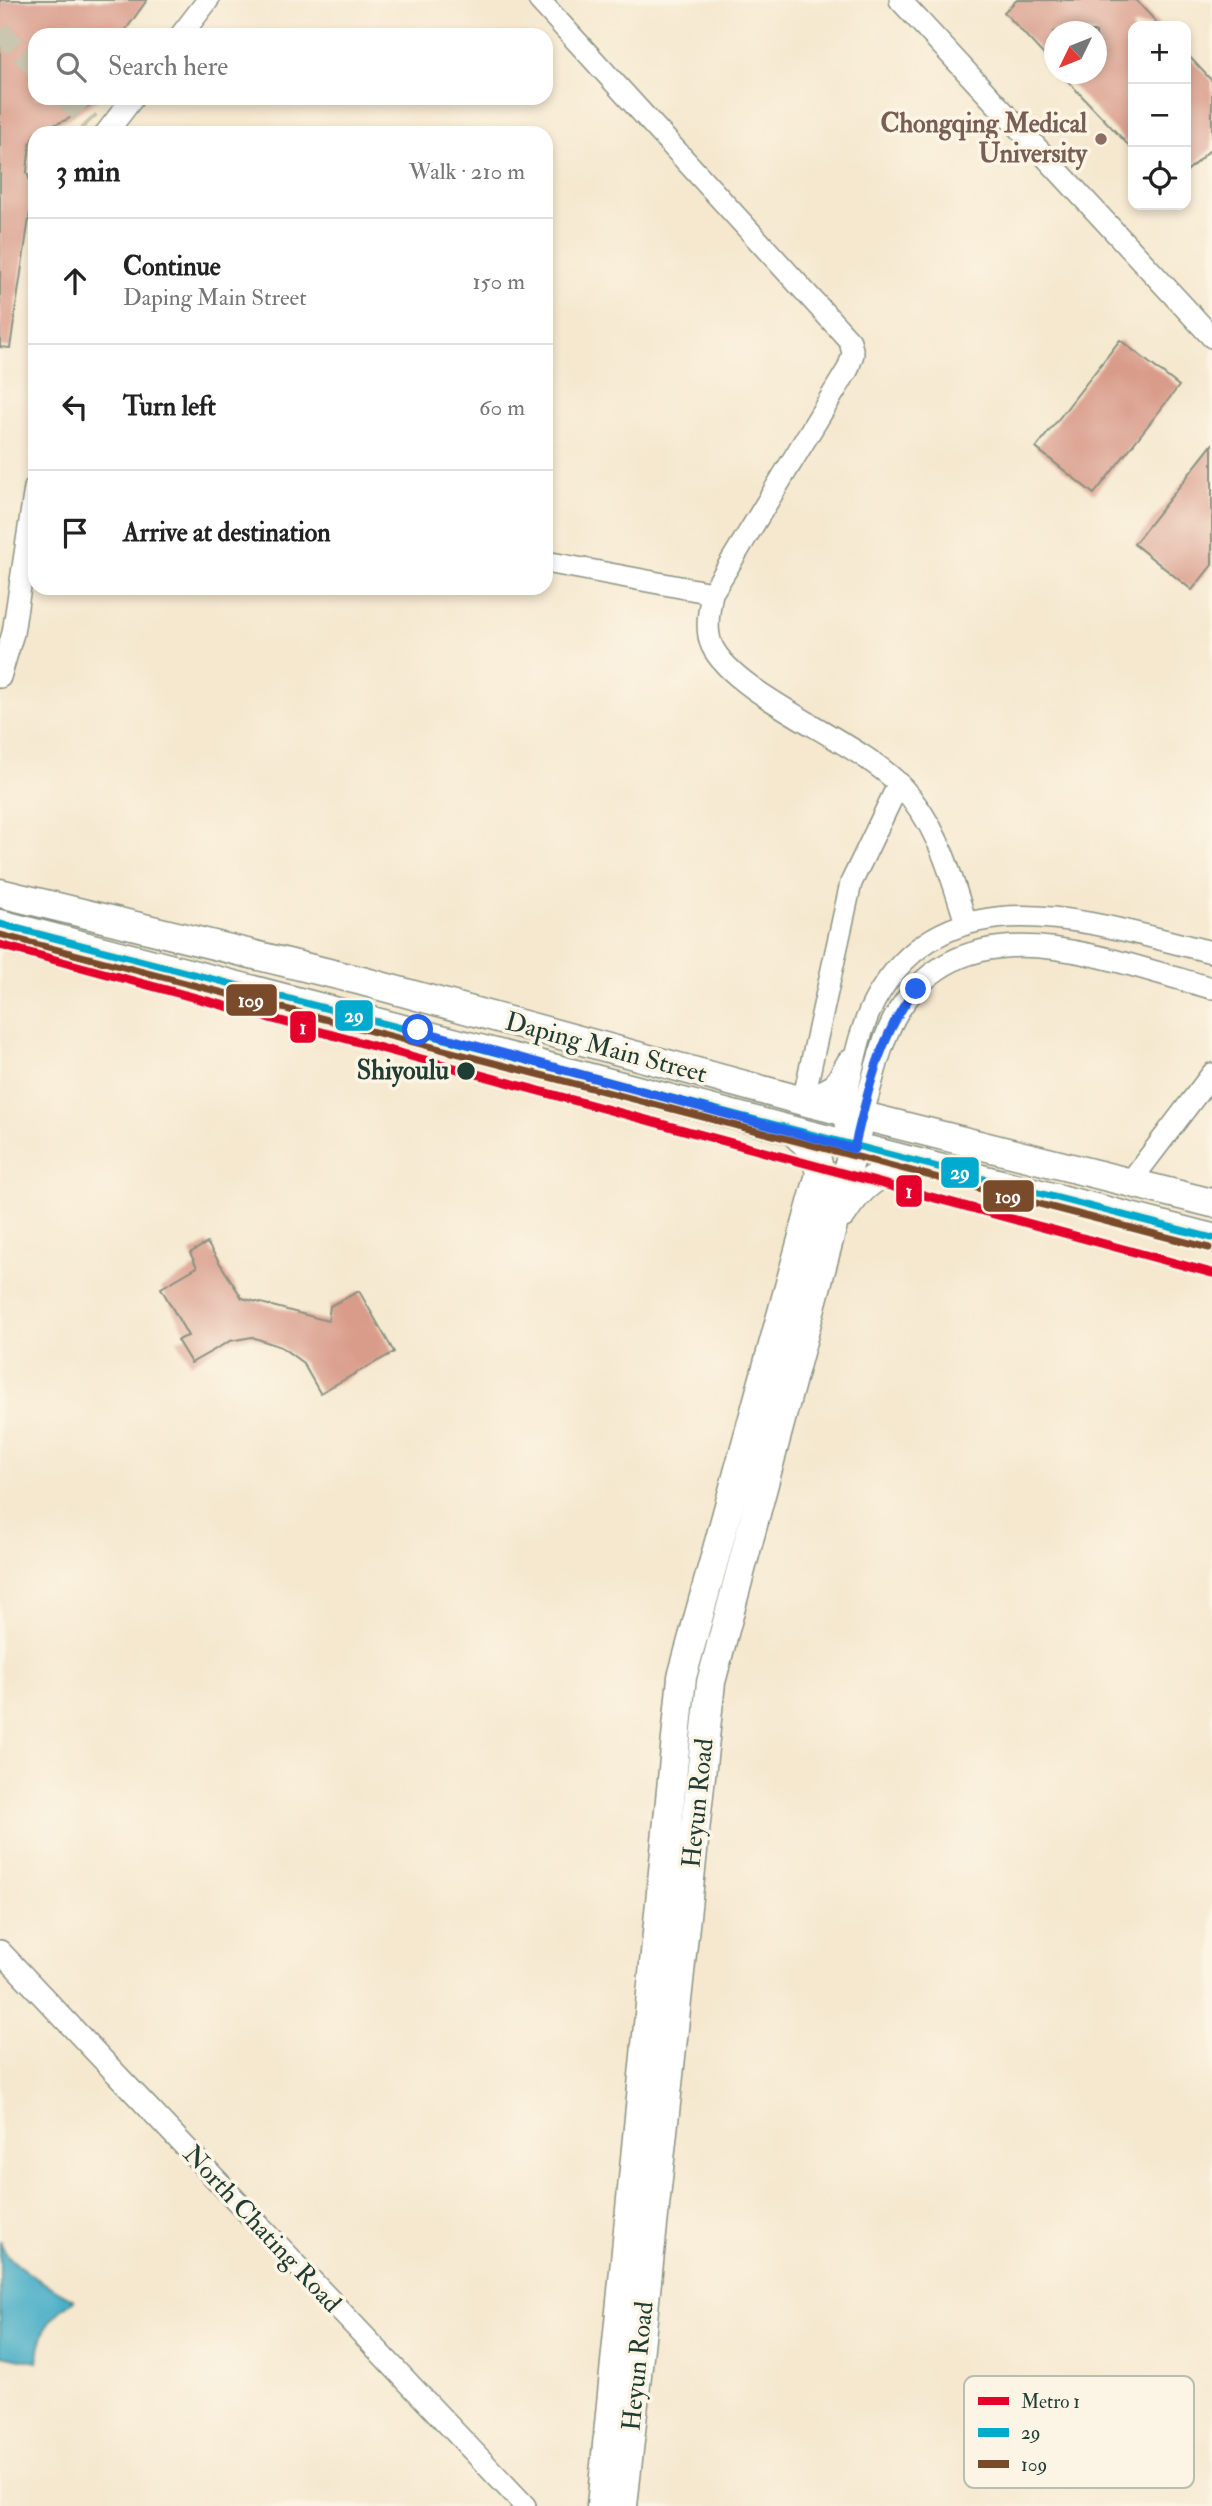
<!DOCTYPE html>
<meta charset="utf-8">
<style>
:root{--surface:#fff;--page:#f2f2f2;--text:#222;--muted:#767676;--line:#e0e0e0}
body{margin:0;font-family:"IM FELL Double Pica",serif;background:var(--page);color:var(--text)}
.controls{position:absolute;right:21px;top:21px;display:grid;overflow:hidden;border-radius:14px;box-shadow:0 4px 10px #0003}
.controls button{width:63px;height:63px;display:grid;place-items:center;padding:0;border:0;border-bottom:2px solid var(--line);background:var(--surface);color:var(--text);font:35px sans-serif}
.compass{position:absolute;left:1044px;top:21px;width:63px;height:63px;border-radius:50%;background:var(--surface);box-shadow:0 4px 10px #0003;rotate:227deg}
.stop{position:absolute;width:21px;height:21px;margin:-16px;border:5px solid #2563eb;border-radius:50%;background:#fff}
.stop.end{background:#2563eb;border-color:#fff;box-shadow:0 2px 7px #0008}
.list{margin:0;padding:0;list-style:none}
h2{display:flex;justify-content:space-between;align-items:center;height:91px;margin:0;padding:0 28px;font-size:30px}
h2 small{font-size:23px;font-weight:400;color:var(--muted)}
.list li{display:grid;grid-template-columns:46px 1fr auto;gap:21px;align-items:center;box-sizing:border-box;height:126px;padding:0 28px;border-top:2px solid var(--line)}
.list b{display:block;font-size:26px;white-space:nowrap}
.list p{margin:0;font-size:23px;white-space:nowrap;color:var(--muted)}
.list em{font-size:23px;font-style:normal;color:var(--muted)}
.icon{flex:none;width:38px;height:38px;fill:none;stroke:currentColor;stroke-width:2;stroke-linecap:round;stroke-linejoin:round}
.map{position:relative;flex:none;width:1212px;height:2506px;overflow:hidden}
.search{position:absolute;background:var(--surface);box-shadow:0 4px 10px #0003;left:28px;top:28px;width:525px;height:77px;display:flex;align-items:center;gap:18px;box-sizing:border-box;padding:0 24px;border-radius:21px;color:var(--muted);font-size:26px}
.panel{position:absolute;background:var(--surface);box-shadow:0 4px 10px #0003;left:28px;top:126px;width:525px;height:469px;border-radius:21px}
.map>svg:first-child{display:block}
.water{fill:#48afc7;stroke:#34767e;stroke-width:2}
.building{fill:#d99b8a}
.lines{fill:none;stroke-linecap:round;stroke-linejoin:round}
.minor-tunnel{stroke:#cac6b0;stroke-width:21;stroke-dasharray:21 10;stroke-linecap:butt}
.minor-casing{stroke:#8a9282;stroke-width:24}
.major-casing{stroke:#8a9282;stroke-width:31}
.minor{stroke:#fff;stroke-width:21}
.major{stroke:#fff;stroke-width:28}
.bus-1-casing{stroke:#fcf5e5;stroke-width:12}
.bus-2-casing{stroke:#fcf5e5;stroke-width:12}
.bus-1{stroke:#00a9ce;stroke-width:7}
.bus-2{stroke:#7a4b2a;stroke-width:7}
.metro-1-casing{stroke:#fcf5e5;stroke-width:14}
.metro-1{stroke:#e4002b;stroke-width:9}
.route{stroke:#2563eb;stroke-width:9}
.education-dot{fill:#8d6e63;stroke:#fcf5e5;stroke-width:2.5}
.stop-dot{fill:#1f3d34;stroke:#fcf5e5;stroke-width:2.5}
.labels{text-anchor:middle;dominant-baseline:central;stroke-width:7;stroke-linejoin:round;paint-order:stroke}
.education-label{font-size:26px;font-weight:bold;fill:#785e54;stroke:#fcf5e5;text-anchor:end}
.street-label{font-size:26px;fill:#1f3d34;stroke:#fcf5e5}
.stop-label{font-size:26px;font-weight:bold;fill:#1f3d34;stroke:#fcf5e5;text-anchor:end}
.key{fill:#fcf5e5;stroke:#babeb0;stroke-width:2}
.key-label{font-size:19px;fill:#1f3d34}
.line-badge{stroke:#fcf5e5;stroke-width:2.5}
.badge-label{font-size:19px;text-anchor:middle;font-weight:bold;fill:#fff}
</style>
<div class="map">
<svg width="1212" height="2506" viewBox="0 0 1212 2506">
<rect width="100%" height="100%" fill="#fcf5e5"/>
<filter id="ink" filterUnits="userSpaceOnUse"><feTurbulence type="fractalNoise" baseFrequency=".0143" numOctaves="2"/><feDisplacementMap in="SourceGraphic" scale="14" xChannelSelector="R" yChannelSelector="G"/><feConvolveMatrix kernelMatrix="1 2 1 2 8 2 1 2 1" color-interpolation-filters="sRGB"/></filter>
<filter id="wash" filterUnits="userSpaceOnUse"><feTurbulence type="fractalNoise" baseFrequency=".00686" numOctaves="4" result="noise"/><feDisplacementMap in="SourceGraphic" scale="28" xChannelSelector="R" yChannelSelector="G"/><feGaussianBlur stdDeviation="1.57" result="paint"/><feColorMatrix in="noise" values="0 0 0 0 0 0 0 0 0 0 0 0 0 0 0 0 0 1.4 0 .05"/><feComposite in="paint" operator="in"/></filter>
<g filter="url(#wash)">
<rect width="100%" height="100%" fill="#f5e8cf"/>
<!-- water -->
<path class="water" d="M0,2241C3,2263 55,2289 74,2300C46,2320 42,2329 37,2362L0,2355Z"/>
<g id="blocks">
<!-- building -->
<path class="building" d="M0,0H147L122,35H35V98H101L68,119L35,133L30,143L27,172L33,191L10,348L0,347Z
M1017,0H1136L1160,26H1133V150L1061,74H1096V32H1054V66L1004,12Z
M1186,53L1212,81V148L1186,172Z
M1120,340L1179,386L1094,494L1036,448Z
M1212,445V565L1192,590L1134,544Z
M207,1243L242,1298L328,1321L330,1306L359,1291L394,1352L320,1393L303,1363L281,1347L252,1337L230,1341L191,1363L177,1340L188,1336L161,1288L197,1267L190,1253Z"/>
</g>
</g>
<g filter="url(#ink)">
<use href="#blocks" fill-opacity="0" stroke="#8a9282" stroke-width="2"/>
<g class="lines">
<!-- minor-tunnel -->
<path class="minor-tunnel" d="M0,31L35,67
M66,98L90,123"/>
<defs>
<path id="minor" d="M539,0L850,341L853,354L848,369L712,593
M900,0L1212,337
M181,35L208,0
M106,133L133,98
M546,562L712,593C709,610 705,630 712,646C736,696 857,740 900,785C938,825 950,872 966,923
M0,677L13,633L35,488
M848,1061L834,1085L803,1101L851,883L899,783
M862,1116C873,1082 880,1040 899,1010C971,898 1111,962 1212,988
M846,1124L843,1111C852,1074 858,1028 878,995C953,869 1100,926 1212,952
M1130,1182L1212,1074
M0,1951L525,2506"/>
<path id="major" d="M0,893L362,981L803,1101L1212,1203
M0,924C405,1027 807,1137 1212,1238
M842,1214C860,1185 880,1170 914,1163
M601,2506L682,1677L820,1174L815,1151L795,1133
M623,2506L711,1682L862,1116"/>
</defs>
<!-- minor casing -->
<use href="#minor" class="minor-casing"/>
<!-- major casing -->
<use href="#major" class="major-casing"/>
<!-- minor -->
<use href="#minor" class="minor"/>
<!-- major -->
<use href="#major" class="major"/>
<defs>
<path id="bus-1" d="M0,924L1212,1238"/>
<path id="bus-2" d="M0,935L1209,1248"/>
</defs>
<!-- bus-1 casing -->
<use href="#bus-1" class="bus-1-casing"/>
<!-- bus-2 casing -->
<use href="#bus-2" class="bus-2-casing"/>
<!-- bus-1 -->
<use href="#bus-1" class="bus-1"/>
<!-- bus-2 -->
<use href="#bus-2" class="bus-2"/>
<defs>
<path id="metro-1" d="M0,945L1212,1273"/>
</defs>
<!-- metro-1 casing -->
<use href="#metro-1" class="metro-1-casing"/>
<!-- metro-1 -->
<use href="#metro-1" class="metro-1"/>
</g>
</g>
<g class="lines" filter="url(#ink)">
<!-- route -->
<path class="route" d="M418,1030L854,1149C867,1094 880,1033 916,989"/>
</g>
<!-- markers -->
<circle class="education-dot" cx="1101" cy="139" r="7"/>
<circle class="stop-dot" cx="466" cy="1071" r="10"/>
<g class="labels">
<!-- education labels -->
<g class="education-label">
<text x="1087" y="124">Chongqing Medical<tspan x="1087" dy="30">University</tspan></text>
</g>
<!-- street labels -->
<g class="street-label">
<text transform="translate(606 1048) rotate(15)">Daping Main Street</text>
<text transform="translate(698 1803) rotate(-84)">Heyun Road</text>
<text transform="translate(262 2229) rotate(47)">North Chating Road</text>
<text transform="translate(638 2366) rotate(-84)">Heyun Road</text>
</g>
<!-- stop labels -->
<g class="stop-label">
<text x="449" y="1071">Shiyoulu</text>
</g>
</g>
<!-- legend -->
<rect x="964" y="2376" width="230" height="112" rx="10" class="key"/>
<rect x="978" y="2397" width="31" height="8" fill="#e4002b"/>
<rect x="978" y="2428" width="31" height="9" fill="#00a9ce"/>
<rect x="978" y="2460" width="31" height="8" fill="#7a4b2a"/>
<g class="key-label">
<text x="1021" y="2408">Metro 1</text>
<text x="1021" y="2439">29</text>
<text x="1021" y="2471">109</text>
</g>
<g class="line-badge">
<rect x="225" y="983" width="53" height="34" rx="7" fill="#7a4b2a"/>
<rect x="334" y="999" width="40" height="33" rx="7" fill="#00a9ce"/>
<rect x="289" y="1010" width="28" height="34" rx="7" fill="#e4002b"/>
<rect x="940" y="1156" width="40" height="33" rx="7" fill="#00a9ce"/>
<rect x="895" y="1174" width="28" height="34" rx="7" fill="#e4002b"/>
<rect x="982" y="1179" width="53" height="34" rx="7" fill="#7a4b2a"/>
</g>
<g class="badge-label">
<text x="251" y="1007">109</text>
<text x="354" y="1022">29</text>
<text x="303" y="1034">1</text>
<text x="960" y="1179">29</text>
<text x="909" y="1198">1</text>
<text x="1008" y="1203">109</text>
</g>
</svg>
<div class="controls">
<button>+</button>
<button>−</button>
<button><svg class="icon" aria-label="locate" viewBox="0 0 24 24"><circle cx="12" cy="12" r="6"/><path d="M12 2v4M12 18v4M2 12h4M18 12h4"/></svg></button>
</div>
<svg class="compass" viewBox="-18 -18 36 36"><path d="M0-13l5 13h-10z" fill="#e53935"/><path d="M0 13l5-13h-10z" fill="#767676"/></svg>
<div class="stop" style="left:418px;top:1030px"></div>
<div class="stop end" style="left:916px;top:989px"></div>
<div class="search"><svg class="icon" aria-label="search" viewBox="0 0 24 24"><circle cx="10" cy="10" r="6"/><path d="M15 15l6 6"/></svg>Search here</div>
<section class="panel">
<h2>3 min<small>Walk · 210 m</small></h2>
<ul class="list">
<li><svg class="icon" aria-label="ahead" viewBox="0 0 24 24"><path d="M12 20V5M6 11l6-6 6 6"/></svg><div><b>Continue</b><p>Daping Main Street</p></div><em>150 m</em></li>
<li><svg class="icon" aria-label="left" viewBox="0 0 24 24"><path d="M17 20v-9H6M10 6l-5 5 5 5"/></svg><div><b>Turn left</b></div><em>60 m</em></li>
<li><svg class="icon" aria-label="arrive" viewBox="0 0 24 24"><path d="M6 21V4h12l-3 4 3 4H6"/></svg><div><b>Arrive at destination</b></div></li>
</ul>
</section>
</div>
